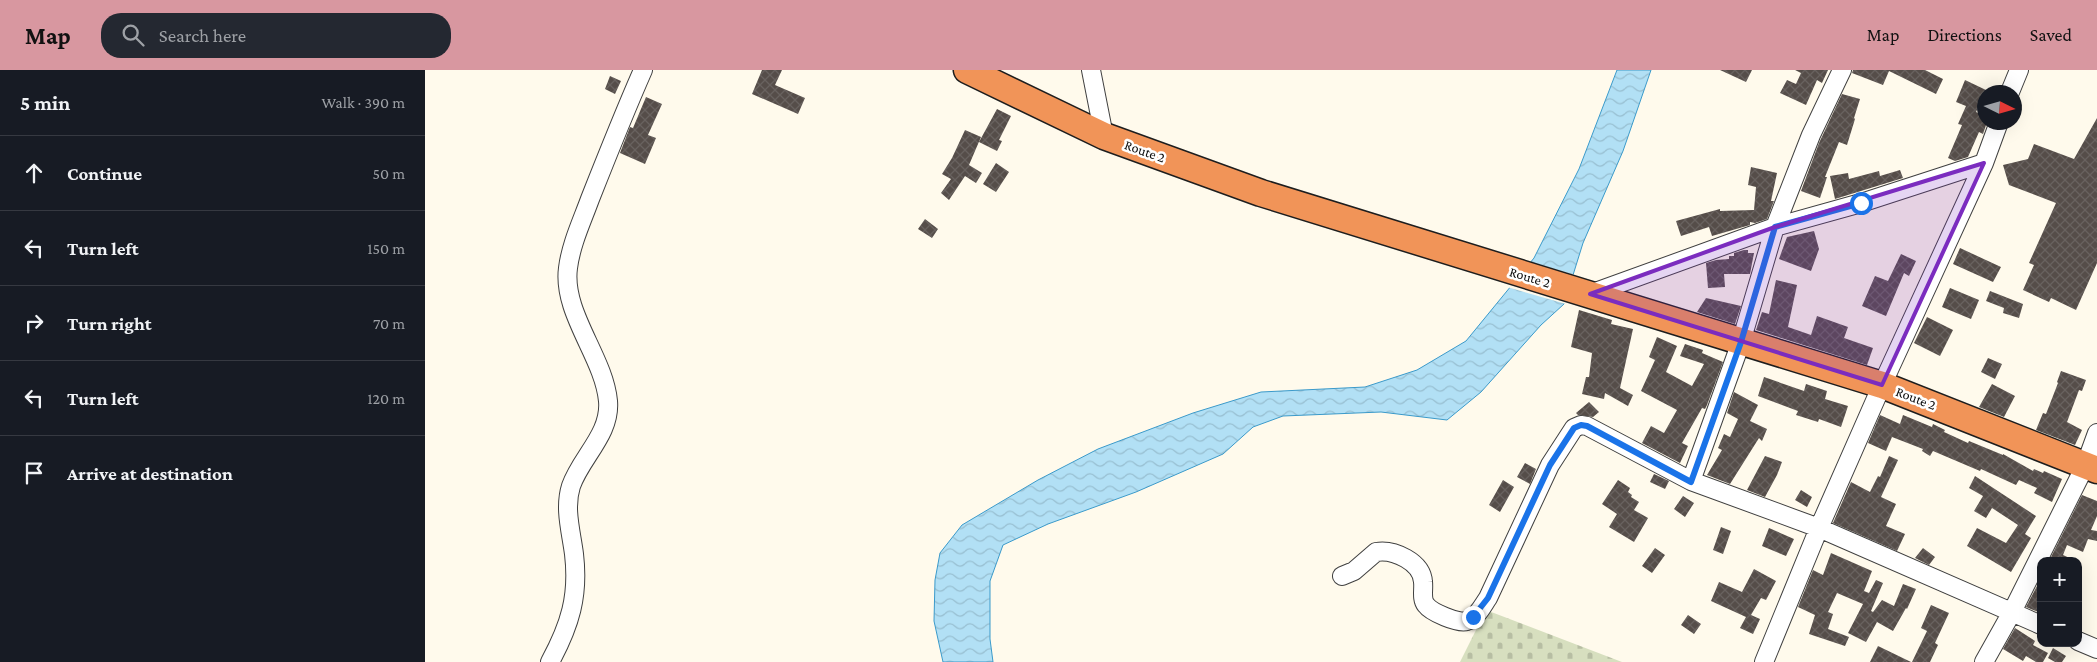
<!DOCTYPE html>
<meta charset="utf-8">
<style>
:root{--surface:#171b24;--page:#242831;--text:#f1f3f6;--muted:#9ea1a6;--line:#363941;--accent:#d897a0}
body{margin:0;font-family:"Crimson Pro",serif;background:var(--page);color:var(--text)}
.controls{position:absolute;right:15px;bottom:15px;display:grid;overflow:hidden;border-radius:10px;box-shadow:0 5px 20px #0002}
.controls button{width:45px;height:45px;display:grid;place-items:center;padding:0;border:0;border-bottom:1px solid var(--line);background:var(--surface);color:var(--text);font:25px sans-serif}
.compass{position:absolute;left:1552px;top:15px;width:45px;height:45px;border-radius:50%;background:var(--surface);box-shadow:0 5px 20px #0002;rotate:95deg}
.stop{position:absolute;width:15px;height:15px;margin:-11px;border:4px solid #1a73e8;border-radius:50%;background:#fff}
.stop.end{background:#1a73e8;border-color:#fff;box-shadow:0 1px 5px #0008}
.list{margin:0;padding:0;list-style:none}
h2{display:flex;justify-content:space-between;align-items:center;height:65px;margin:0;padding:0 20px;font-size:21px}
h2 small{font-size:16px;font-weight:400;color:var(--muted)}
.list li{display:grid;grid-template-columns:32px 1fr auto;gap:15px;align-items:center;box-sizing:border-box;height:75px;padding:0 20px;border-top:1px solid var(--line)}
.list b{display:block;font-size:19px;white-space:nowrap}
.list em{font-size:16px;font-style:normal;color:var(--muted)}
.icon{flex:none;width:28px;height:28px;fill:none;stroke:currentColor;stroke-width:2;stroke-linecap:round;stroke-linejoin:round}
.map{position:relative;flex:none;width:1672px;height:592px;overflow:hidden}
header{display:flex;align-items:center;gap:30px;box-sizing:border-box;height:70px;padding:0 25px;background:var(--accent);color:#111}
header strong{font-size:24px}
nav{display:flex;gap:28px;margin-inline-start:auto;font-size:18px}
.search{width:350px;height:45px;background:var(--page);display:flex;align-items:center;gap:12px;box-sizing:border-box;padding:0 18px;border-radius:20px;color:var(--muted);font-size:19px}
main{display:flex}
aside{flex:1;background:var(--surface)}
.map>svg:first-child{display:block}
.cemetery{fill:url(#cemetery-stones)}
.water{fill:url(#water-waves);stroke:#3b9aca}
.pier{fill:#fffaec}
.building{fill:url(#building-cross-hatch)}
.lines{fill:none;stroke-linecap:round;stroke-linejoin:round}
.minor-casing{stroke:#404040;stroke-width:20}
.highway-casing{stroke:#1e1e1e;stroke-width:29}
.minor{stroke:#fff;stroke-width:18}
.highway{stroke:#f19458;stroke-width:26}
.route{stroke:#1a73e8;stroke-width:6}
.marked{fill:#7b2cbf;fill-opacity:0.2;stroke:#7b2cbf;stroke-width:4;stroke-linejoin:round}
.labels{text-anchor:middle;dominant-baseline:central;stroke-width:5;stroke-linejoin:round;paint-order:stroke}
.street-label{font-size:14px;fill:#0d0d0d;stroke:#fff}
</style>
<header>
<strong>Map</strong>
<div class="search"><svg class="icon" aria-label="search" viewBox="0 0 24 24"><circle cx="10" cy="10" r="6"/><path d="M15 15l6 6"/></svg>Search here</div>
<nav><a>Map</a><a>Directions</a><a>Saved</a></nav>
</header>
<main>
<aside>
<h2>5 min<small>Walk · 390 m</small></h2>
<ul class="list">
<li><svg class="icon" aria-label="ahead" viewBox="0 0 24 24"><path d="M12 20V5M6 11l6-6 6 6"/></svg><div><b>Continue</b></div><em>50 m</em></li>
<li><svg class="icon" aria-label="left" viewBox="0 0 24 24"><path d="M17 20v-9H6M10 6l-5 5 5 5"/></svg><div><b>Turn left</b></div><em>150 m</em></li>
<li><svg class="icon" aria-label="right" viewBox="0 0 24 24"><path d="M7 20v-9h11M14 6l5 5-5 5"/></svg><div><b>Turn right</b></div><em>70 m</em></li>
<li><svg class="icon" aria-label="left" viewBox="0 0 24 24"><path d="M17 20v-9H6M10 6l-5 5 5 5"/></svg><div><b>Turn left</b></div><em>120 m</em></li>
<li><svg class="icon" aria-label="arrive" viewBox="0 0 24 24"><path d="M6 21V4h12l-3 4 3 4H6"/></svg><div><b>Arrive at destination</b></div></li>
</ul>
</aside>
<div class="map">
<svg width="1672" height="592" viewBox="0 0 1672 592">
<defs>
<pattern id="cemetery-stones" width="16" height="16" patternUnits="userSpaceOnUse" patternTransform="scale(1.25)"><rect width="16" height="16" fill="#d7dfbf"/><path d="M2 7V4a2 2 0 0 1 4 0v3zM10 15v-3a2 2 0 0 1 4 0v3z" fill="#b7bea3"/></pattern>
<pattern id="water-waves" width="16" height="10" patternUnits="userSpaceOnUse" patternTransform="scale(1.25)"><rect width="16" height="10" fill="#b2e0f5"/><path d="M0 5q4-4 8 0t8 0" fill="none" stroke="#98bfd1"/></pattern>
<pattern id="building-cross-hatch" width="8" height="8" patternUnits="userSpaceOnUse" patternTransform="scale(1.25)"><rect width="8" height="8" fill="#554d49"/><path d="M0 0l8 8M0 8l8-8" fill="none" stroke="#68625f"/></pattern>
</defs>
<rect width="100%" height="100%" fill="#fffaec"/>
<!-- cemetery -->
<path class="cemetery" d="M1061,540L1197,592H1035Z"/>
<!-- water -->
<path class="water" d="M1192,0H1226L1198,81L1158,173L1139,234L1116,255L1056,322L1022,350L956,342L858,346L828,357L798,384L711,422L623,454L578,475L565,511V569L568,592H518L509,551L510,510L515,483L537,455L613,410L673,379L768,343L836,322L940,317L992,300L1041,271L1109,188L1154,99Z"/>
<!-- pier -->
<path class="pier" d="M1103,191L1150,205L1141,234L1082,217Z"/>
<!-- building -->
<path class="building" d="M337,0H357L350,15L380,28L373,44L327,24Z
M1295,0H1327L1321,12Z
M1370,0H1403L1397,13L1392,10L1381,35L1355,23L1362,10L1371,14L1376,3Z
M1428,0H1500L1518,9L1511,24L1464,1L1458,15L1427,3Z
M185,6L196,11L190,24L180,19Z
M1540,10L1561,20L1551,42L1560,46V52H1562L1558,64L1554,62L1543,87L1530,91L1523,88L1537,55L1533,54L1541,36L1531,32Z
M1417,24L1435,29L1429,48L1430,49L1422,75L1414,72L1400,107H1402L1395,128L1376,121L1394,73Z
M221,27L237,34L223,65L231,68L220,94L195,83L205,57L208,58Z
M572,39L586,46L574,70L577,71L572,81L554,72Z
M1672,48V193L1651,240L1626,228L1624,232L1598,220L1609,195L1604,193L1631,133L1584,115L1578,95L1603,89L1609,74L1649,89Z
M540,60L556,67L544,95L557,103L551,113L540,106L524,130L516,123L526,109L517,104L527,88Z
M571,93L584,102L571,122L558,114Z
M1326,97L1352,103L1346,131H1349L1342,149L1330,153L1325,152V155L1287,166L1284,157L1256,166L1251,151L1295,139V141L1329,140L1331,117L1323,115Z
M1475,100L1478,108L1410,129L1405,106L1423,103L1424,109L1454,101L1455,106Z
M500,149L513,159L507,168L493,159Z
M1389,161L1394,179L1386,201L1354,189L1362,167Z
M1535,178L1576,197L1568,212L1528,194Z
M1319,180H1323V183H1329L1325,204H1299L1300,217L1283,218L1281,193L1291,190L1304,189V186H1309V183Z
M1476,184L1491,191L1484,206L1479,203L1461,246L1437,236L1450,206L1463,211Z
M1351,210L1372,215L1363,257L1386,265L1392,246L1423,257L1419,268L1448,278L1442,295L1331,260L1337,242L1344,244Z
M1525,218L1554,230L1546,249L1517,237Z
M1565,221L1598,234L1594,248L1578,243L1579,238L1561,231Z
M1281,228L1316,236L1310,254L1272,242Z
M1154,240L1187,250L1186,254L1208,259L1195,318L1208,325L1203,336L1180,323L1179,329L1157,324L1161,307H1164L1167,283L1146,277Z
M1502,247L1528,260L1515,286L1489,273Z
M1232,267L1252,276L1241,302L1267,316L1279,294L1255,286L1260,274L1278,280L1277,283L1298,292L1282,335L1280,339L1277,338L1257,373L1263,376L1255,393L1217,373L1226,356L1239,363L1252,340L1216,321L1230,290L1224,287Z
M1563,288L1577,294L1570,309L1556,302Z
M1636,301L1661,310L1657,321L1654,320L1642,352L1657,360L1650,375L1611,360L1618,343L1621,344L1633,313L1632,312Z
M1339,307L1379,321L1381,314L1402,321L1400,329L1423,336L1416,357L1394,349L1393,352L1371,345L1373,341L1333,326Z
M1567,314L1590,326L1579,347L1554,337Z
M1309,322L1333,335L1325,351L1342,359L1337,371L1334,368L1305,414L1282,405L1297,380L1293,378L1299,364L1305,367L1313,349L1302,343Z
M1164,332L1174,342L1168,347L1153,345L1151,343Z
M1455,345L1475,354L1478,345L1507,357L1508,354L1520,360L1519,362L1543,373L1544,371L1578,385V384L1608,401L1609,399L1618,403L1619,401L1637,409L1627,432L1609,423L1612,418L1594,410L1591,415L1556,399L1555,401L1508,381L1505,386L1497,381L1498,379L1467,367L1461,381L1443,373Z
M1340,386L1357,392L1352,405L1340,427L1322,420Z
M1464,386L1473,390L1456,427L1471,434L1461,456L1480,464L1472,481L1408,453L1426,412L1445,422L1453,406L1455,407Z
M1100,393L1111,399L1105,414L1092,407Z
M1229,404L1244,411L1240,419L1225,412Z
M1550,406L1611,446L1600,464L1606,468L1586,502L1542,476L1552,458L1581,473L1593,455L1567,438L1561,448L1549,441L1558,426L1544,418Z
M1078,410L1089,417L1075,442L1064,435Z
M1193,410L1205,418L1203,422L1207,425L1206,427L1214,432L1209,440L1223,448L1209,472L1184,457L1192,444L1177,434Z
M1376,420L1387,427L1382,437L1370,430Z
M1657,425L1672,431V446L1666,460L1672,461V471L1663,469L1658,482L1642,475L1638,485L1651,491H1624Z
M1258,426L1269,433L1260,447L1249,439Z
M1296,457L1306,461L1298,484L1288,480Z
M1344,458L1369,469L1361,486L1337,476Z
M1230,478L1240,485L1227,503L1217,496Z
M1498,478L1510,487L1504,495L1490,488Z
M1406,483L1447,501L1439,521L1444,523L1451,510L1458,513L1446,541L1448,542L1457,530L1469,536L1478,514L1491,519L1482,539L1481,538L1468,561L1452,552L1441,572L1423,563L1438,534L1412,523L1403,542L1408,544L1403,559L1424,567L1420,576L1384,564L1390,545L1373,537L1388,500L1398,505Z
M1329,499L1351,511L1341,530L1336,528L1326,545L1335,549L1328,564L1315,558L1321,547L1286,531L1294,512L1317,522Z
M1612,516L1616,517V543L1601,537Z
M1506,535L1524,543L1510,573L1513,575L1505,592H1487L1502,561L1496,558Z
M1263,545L1276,554L1269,564L1256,555Z
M1590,558L1610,571L1608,575L1623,583L1618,592H1611L1601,586L1598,591L1578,579Z
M1453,576L1486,592H1445Z
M1628,578L1641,586L1637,592H1630L1623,588Z"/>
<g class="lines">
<defs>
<path id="minor" d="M666,0L679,66
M1417,0L1386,65L1350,157L1316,272L1266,411L1394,458L1616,555
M1585,22L1594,0
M1165,224L1350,157L1436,133L1559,93
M917,506L929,501L951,482C969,479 997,492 998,512C999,519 996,529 1001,535C1006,542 1033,554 1042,551C1052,548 1058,535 1063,528L1125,395L1149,358L1156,355L1162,356L1266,411
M1653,571L1672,579
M125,592C145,555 154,526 149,484C146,461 139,438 146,416C156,387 186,364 183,331C179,287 137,243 143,198C146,174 157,151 165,129C182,86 199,43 218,0
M1339,592L1394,458L1457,315L1559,93L1574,52
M1559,592L1587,542L1660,396L1672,363"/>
<path id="highway" d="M542,0L679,66L836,123L1457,315L1672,400"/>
</defs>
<!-- minor casing -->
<use href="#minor" class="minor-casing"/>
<!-- highway casing -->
<use href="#highway" class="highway-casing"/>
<!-- minor -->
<use href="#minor" class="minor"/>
<!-- highway -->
<use href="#highway" class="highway"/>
</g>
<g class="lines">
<!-- route -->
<path class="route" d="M1048,547L1063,528L1125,395L1149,358L1156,355L1162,356L1266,412L1316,272L1350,157L1436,133"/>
</g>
<!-- marked area -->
<path class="marked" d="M1559,93L1457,315L1165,224L1350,157Z"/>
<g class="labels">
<!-- street labels -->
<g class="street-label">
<text transform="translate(720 81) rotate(20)">Route 2</text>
<text transform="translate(1105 207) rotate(17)">Route 2</text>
<text transform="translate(1491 328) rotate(21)">Route 2</text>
</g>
</g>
</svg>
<div class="controls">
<button>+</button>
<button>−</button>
</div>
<svg class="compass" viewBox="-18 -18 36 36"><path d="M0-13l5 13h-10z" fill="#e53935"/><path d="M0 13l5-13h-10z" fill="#9ea1a6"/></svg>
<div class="stop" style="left:1436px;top:133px"></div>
<div class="stop end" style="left:1048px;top:547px"></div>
</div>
</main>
